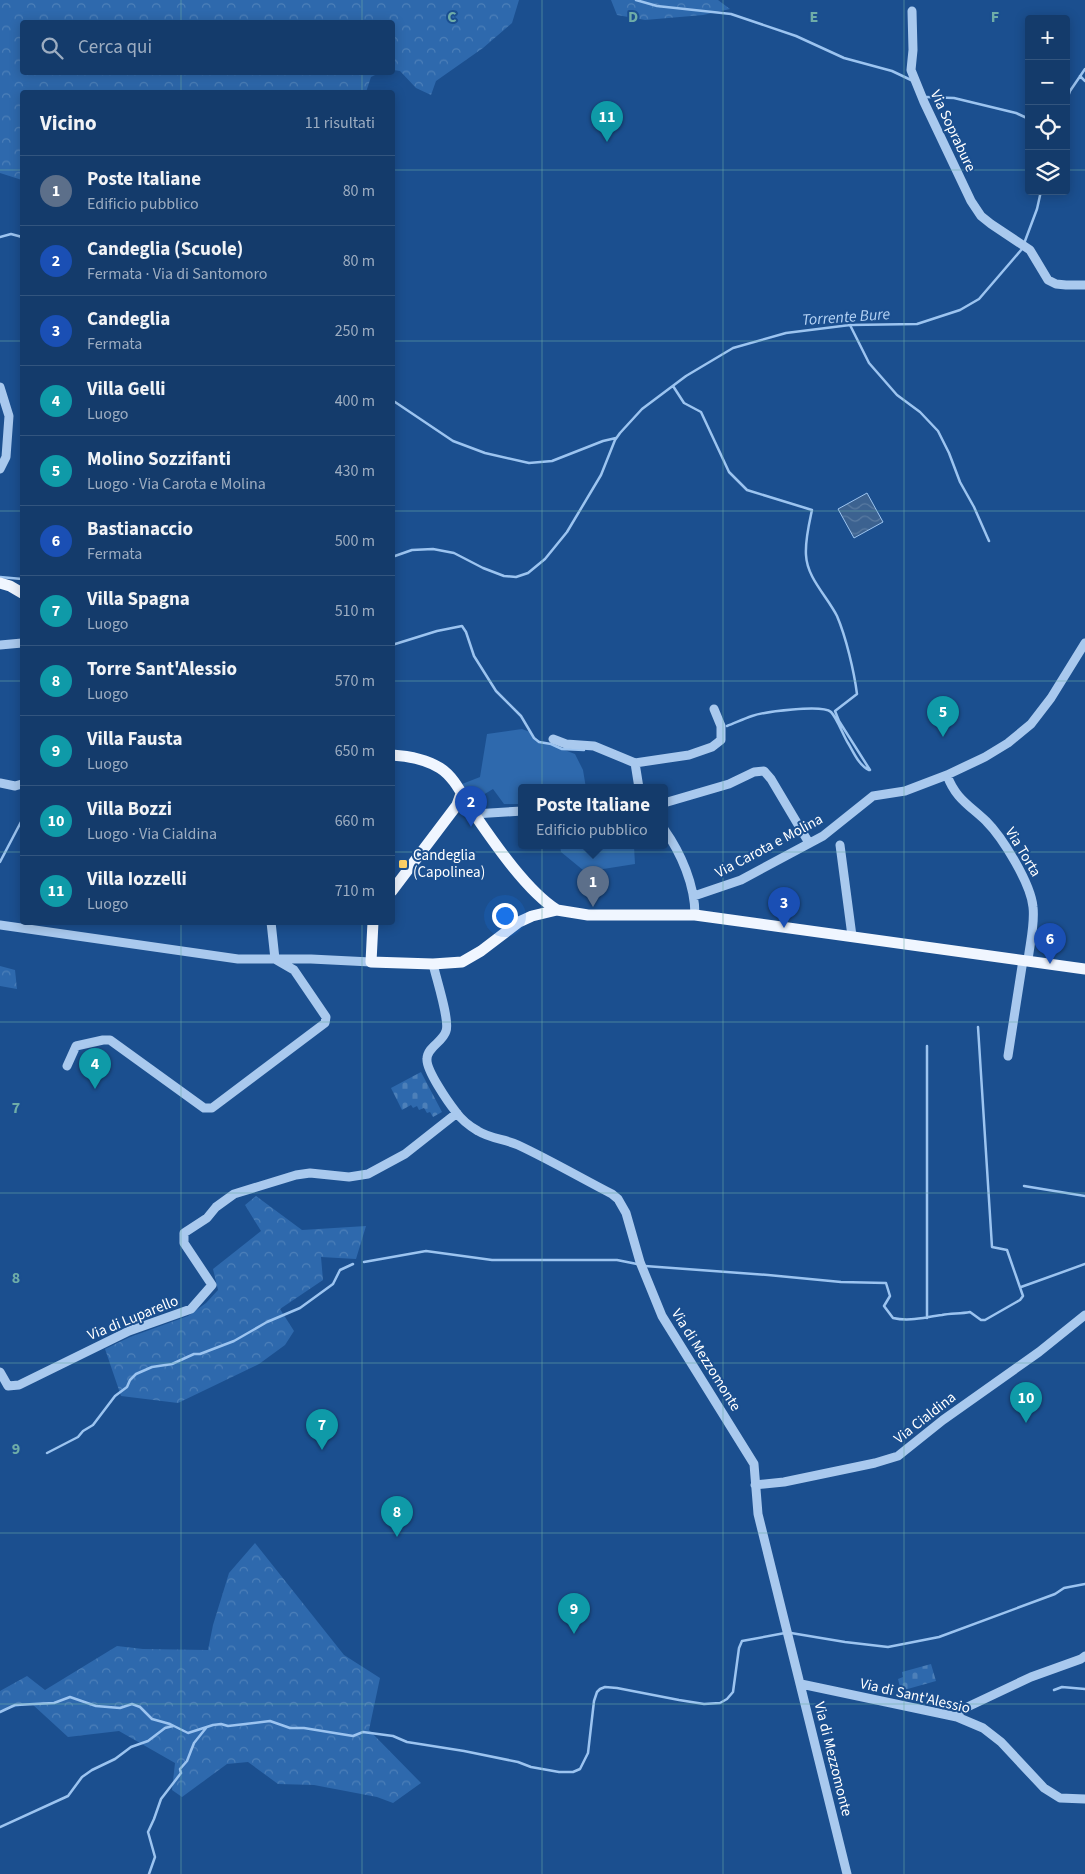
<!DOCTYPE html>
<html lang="it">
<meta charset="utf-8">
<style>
:root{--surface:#143b6b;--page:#214673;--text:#f1f3f6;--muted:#9dadc1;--line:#33557e;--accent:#ffd166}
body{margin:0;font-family:"Source Sans 3",sans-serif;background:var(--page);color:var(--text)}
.controls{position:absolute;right:15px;top:15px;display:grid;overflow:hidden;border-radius:5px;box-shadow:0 2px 12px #0003}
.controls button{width:45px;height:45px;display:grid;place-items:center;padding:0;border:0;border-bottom:1px solid var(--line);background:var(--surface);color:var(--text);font:25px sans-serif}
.you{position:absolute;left:504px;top:915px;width:18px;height:18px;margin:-12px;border:4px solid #fff;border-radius:50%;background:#1a73e8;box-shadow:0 0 0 8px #1a73e833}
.badge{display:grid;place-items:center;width:32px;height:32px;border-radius:50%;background:var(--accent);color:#fff;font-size:16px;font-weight:700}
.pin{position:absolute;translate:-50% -41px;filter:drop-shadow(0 1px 2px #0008)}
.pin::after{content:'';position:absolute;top:26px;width:18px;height:15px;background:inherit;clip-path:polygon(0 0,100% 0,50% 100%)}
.popup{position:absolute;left:518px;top:784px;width:150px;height:65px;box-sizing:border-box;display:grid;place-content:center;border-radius:5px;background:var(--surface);filter:drop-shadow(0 1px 4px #0005);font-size:16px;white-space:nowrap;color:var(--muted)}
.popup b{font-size:19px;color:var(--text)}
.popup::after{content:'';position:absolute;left:50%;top:100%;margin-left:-10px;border:10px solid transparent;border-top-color:var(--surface)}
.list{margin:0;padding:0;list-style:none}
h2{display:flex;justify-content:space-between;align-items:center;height:65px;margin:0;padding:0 20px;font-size:21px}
h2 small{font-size:16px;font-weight:400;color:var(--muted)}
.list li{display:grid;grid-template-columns:32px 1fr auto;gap:15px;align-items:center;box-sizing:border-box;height:70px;padding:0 20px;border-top:1px solid var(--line)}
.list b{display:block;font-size:19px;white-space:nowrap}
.list p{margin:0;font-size:16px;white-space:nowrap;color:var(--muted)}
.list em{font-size:16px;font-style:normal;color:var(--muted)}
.icon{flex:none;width:28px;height:28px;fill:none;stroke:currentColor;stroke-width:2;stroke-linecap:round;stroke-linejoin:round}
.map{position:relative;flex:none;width:1085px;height:1874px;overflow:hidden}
.search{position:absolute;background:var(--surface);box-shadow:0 2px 12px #0003;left:20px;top:20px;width:375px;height:55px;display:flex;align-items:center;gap:12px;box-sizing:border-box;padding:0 18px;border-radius:5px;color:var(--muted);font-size:19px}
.panel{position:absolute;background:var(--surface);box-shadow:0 2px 12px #0003;left:20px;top:90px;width:375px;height:835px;border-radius:5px}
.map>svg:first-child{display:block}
.green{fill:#2e69ad}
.forest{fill:url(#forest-crowns)}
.cemetery{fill:url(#cemetery-stones)}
.water{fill:url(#water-waves);stroke:#9cc4f0}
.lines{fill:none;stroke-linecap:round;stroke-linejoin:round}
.stream{stroke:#9cc4f0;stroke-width:2.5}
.minor{stroke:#a9c9ee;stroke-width:9}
.major{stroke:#f0f6ff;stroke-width:11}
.grid{fill:none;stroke:#6fada8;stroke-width:1;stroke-opacity:0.55}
.poi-dot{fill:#ffd166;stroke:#1b4f8f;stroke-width:2}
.labels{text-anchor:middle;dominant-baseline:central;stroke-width:4;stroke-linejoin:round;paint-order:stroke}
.street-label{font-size:15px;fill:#fff;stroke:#1b4f8f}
.poi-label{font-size:15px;fill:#fff;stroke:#1b4f8f;text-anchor:start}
.water-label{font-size:16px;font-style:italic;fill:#b5d3f5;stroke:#1b4f8f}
.grid-label{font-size:16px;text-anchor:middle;font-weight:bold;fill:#6fada8;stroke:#1b4f8f;stroke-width:4;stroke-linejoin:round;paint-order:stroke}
</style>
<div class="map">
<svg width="1085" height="1874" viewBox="0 0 1085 1874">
<defs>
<pattern id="forest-crowns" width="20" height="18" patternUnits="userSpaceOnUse" patternTransform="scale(1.25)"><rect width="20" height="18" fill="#2e69ad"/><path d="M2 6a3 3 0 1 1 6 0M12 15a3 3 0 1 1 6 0" fill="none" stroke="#4d80b9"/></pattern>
<pattern id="cemetery-stones" width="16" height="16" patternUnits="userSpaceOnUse" patternTransform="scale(1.25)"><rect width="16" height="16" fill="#2e69ad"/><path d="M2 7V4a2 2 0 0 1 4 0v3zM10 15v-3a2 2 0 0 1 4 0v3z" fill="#4d80b9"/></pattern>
<pattern id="water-waves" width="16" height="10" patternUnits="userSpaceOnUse" patternTransform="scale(1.25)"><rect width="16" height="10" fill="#3c6290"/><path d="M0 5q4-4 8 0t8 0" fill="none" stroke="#597aa1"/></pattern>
</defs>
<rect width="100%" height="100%" fill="#1b4f8f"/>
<!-- green -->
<path class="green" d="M522,729L530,732L536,739L575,754L583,770L586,788H522V804H504L493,789L473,801L462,784L480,777L487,734Z
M560,846H634L635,864L597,870V874L589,875L561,852Z"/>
<!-- forest -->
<path class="forest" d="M0,0H519L512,23L483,48L436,81L431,95L416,88L400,71L393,70L392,22H22V72L379,73L371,77L366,92H22V180L0,173Z
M611,0H718L730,9L703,15L645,20L617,15Z
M0,966L15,970L17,989L0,986Z
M256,1196L302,1230L366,1226L356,1259L321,1257L323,1280L280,1309L294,1331L285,1345L259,1364L178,1403L121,1396L105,1349L130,1337L188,1316L206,1303L218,1290L213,1269L261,1231L245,1205Z
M255,1543L344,1655L380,1678L369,1730L421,1783L393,1803L377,1797L314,1785L278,1784L248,1762L227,1764L182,1797L172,1790L175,1763L119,1731L68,1737L32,1704L0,1710V1691L27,1676L45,1690L117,1646L143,1649L208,1650L213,1625L229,1573Z"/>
<!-- cemetery -->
<path class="cemetery" d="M421,1072L442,1112L433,1117L430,1112L427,1113L424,1108L419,1110L417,1106L413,1108L411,1105L402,1110L391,1088Z
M931,1664L936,1681L904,1690L903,1686L900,1687L898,1679L903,1677L902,1672Z"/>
<!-- water -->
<path class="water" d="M867,493L883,522L854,538L838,509Z"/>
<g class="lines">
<!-- stream -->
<path class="stream" d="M636,0L657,6L731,14L796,36L844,58L892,71L911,80
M1080,76L1085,81
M926,97L954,98L1016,113L1029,119
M1066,102L1070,91L1085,69
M0,237L11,234L22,237
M850,325L869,363L897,395L920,412L938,431L949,453L960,482L974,507L989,541
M673,386L684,403L701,412L729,472L747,490L812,510C809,524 805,540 806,555C807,578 827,596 837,616C846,637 854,671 857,694L835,711L839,721L870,770
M392,400L453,441L485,453L529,463L552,461L603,441L616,438
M392,557L412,550L433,549L454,553L483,568L504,576L516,577L528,573L545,559L567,532L601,475L615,440L620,433L642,409L686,376L733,348L786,333L850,325L917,324L960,310L979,299L1022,249L1037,209L1041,191
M0,577L22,579
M392,645L437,631L462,626L466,632L474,656L496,691L521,716L534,738L539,742L551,744L562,749L584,750
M727,726C735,723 743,719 752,716C764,712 822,704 831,712C837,718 843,735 848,743C853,751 859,766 869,770
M0,862L22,820
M1024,1186L1085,1196
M364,1262L426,1251L492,1260H617L637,1264
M645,1266L768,1275L841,1282L886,1283L890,1296L884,1306L893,1318C910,1322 925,1317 942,1315C951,1313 960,1314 970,1312L981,1320H985L1020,1300L1023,1296L1007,1250L992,1247L978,1027
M1021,1287L1085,1264
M927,1318V1046
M47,1453L78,1437L83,1431L93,1425L115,1396L127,1387L130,1380L136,1374L152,1367L172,1364L194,1354H200L234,1341L267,1322L300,1308L333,1284L340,1270L353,1264
M791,1633L845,1642L888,1647L939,1637L1055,1594L1064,1588L1085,1584
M1054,1690L1062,1687L1085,1689
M0,1712L15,1705L54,1703L70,1697L96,1706L120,1708L132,1704L140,1707L152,1719L170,1724L188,1733L213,1725L221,1724L228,1726L270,1721L290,1728H304L353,1736L363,1732L393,1736L407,1742L464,1751L518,1762L531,1767L559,1772H573L580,1769L588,1753L594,1701L597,1692L600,1689L605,1687L617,1688L679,1700L704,1704L720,1703L727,1699L733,1692L739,1648L742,1641L785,1633
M0,1827L68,1796L82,1777L92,1770L115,1759L131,1747L148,1741L165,1728L173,1726
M149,1874L155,1857L148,1832L154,1819L161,1799L181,1773L180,1769L187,1761L194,1743L206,1728"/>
<!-- minor -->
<path class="minor" d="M912,11L913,50L911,70L924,102L971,201L981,216L991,224L1030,250L1048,280L1056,284L1066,285H1085
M0,387L9,416L6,457L0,469
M0,645L22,643
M553,739L566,744L594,746L635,763L689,755L712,747L721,740V726L714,709
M635,763L639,788
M947,775C955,798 969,805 986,821C1003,838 1031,884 1033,907C1035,924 1030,943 1028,960
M0,783L15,786L22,784
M664,803L729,784L754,772L764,771L771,779L809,843
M474,814L522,811
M664,829C681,853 695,885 695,915
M840,845L852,936
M694,896L741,880L823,836L873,796L905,791L947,775L985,757L1008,743L1031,724L1051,698L1085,643
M0,925L238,959H311L371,962
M433,964C436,978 450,1020 446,1031C443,1042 427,1047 427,1059C426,1070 448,1102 456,1112C461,1119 471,1127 478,1131C491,1139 505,1139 518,1145C550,1160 581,1178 612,1194L618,1199L626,1213L640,1262L662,1316L754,1464L758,1514L847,1874
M1008,1056L1023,960
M67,1066L76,1046L103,1040H110L204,1108H212L325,1023L326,1017L294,970L275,959L271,922
M0,1372L8,1386L19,1385L129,1331L191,1309L212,1285L184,1243V1233L207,1218L216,1207L234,1194L296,1175L310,1173L349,1177L368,1174L405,1154L457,1113
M755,1485L784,1482L875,1463L898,1456L943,1420L1039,1352L1085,1315
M801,1684L957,1717L983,1728L1001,1742L1044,1788L1060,1798L1085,1799
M957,1717L961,1710L1031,1677L1081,1659L1085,1656"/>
<!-- major -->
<path class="major" d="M0,583L10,586L22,593
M392,755C408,756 427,760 440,768C456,778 464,800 475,815C495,844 527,891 557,910
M392,891L457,805L461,794
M373,922L371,962L433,964L462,962L481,951L519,922L532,916L557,910L588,915H695L1085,969"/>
</g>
<!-- grid -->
<path class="grid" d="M181,0V22M362,0V22M542,0V1874M723,0V1874M904,0V1874M181,72V92M362,72V92M0,170H22M392,170H1029M1066,170H1085M0,341H22M392,341H1085M0,511H22M392,511H1085M0,681H22M392,681H1085M0,852H22M392,852H1085M181,922V1874M362,922V1874M0,1022H1085M0,1193H1085M0,1363H1085M0,1533H1085M0,1704H1085"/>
<!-- markers -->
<rect class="poi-dot" x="398" y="859" width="10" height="10" rx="2.5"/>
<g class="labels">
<!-- street labels -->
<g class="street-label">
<text transform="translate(953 131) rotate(65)">Via Soprabure</text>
<text transform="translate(769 846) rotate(-28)">Via Carota e Molina</text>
<text transform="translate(1023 852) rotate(59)">Via Torta</text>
<text transform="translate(133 1318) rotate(-22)">Via di Luparello</text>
<text transform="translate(706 1360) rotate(58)">Via di Mezzomonte</text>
<text transform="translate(925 1418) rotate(-38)">Via Cialdina</text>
<text transform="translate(915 1696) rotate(13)">Via di Sant'Alessio</text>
<text transform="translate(833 1759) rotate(76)">Via di Mezzomonte</text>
</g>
<!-- poi labels -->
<g class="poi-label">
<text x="413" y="855">Candeglia<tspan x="413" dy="17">(Capolinea)</tspan></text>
</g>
<!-- water labels -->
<g class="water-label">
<text transform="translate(846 317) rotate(-4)">Torrente Bure</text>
</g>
</g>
<g class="grid-label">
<text x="452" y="22">C</text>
<text x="633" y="22">D</text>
<text x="814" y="22">E</text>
<text x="995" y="22">F</text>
<text x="16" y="1113">7</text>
<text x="16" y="1283">8</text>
<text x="16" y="1454">9</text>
</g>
</svg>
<div class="controls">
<button>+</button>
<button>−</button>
<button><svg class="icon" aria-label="locate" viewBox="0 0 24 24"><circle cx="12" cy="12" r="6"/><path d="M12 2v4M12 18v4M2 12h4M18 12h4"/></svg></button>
<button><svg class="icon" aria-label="layers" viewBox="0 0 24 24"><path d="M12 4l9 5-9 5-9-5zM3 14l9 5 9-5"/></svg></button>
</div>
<div class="you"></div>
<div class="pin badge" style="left:593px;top:907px;background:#5c6f8a">1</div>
<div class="popup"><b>Poste Italiane</b>Edificio pubblico</div>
<div class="pin badge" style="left:471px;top:827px;background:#1a4fb4">2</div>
<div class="pin badge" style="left:784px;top:928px;background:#1a4fb4">3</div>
<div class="pin badge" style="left:95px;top:1089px;background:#0f9aa8">4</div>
<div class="pin badge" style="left:943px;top:737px;background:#0f9aa8">5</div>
<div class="pin badge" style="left:1050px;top:964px;background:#1a4fb4">6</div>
<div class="pin badge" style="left:322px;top:1450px;background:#0f9aa8">7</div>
<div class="pin badge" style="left:397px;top:1537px;background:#0f9aa8">8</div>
<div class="pin badge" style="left:574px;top:1634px;background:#0f9aa8">9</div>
<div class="pin badge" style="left:1026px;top:1423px;background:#0f9aa8">10</div>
<div class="pin badge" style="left:607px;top:142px;background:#0f9aa8">11</div>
<div class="search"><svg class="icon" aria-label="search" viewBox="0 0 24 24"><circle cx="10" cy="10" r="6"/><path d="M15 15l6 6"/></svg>Cerca qui</div>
<section class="panel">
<h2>Vicino<small>11 risultati</small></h2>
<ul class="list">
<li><span class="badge" style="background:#5c6f8a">1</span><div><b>Poste Italiane</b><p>Edificio pubblico</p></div><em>80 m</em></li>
<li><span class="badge" style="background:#1a4fb4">2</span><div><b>Candeglia (Scuole)</b><p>Fermata · Via di Santomoro</p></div><em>80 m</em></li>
<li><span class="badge" style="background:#1a4fb4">3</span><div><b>Candeglia</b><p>Fermata</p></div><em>250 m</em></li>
<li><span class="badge" style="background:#0f9aa8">4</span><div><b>Villa Gelli</b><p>Luogo</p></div><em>400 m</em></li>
<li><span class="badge" style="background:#0f9aa8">5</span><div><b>Molino Sozzifanti</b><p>Luogo · Via Carota e Molina</p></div><em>430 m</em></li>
<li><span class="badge" style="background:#1a4fb4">6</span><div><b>Bastianaccio</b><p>Fermata</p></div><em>500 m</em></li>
<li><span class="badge" style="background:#0f9aa8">7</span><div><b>Villa Spagna</b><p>Luogo</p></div><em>510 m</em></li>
<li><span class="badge" style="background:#0f9aa8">8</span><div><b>Torre Sant'Alessio</b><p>Luogo</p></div><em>570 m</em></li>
<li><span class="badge" style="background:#0f9aa8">9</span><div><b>Villa Fausta</b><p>Luogo</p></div><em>650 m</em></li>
<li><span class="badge" style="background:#0f9aa8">10</span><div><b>Villa Bozzi</b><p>Luogo · Via Cialdina</p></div><em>660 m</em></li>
<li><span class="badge" style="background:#0f9aa8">11</span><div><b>Villa Iozzelli</b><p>Luogo</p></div><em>710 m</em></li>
</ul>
</section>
</div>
